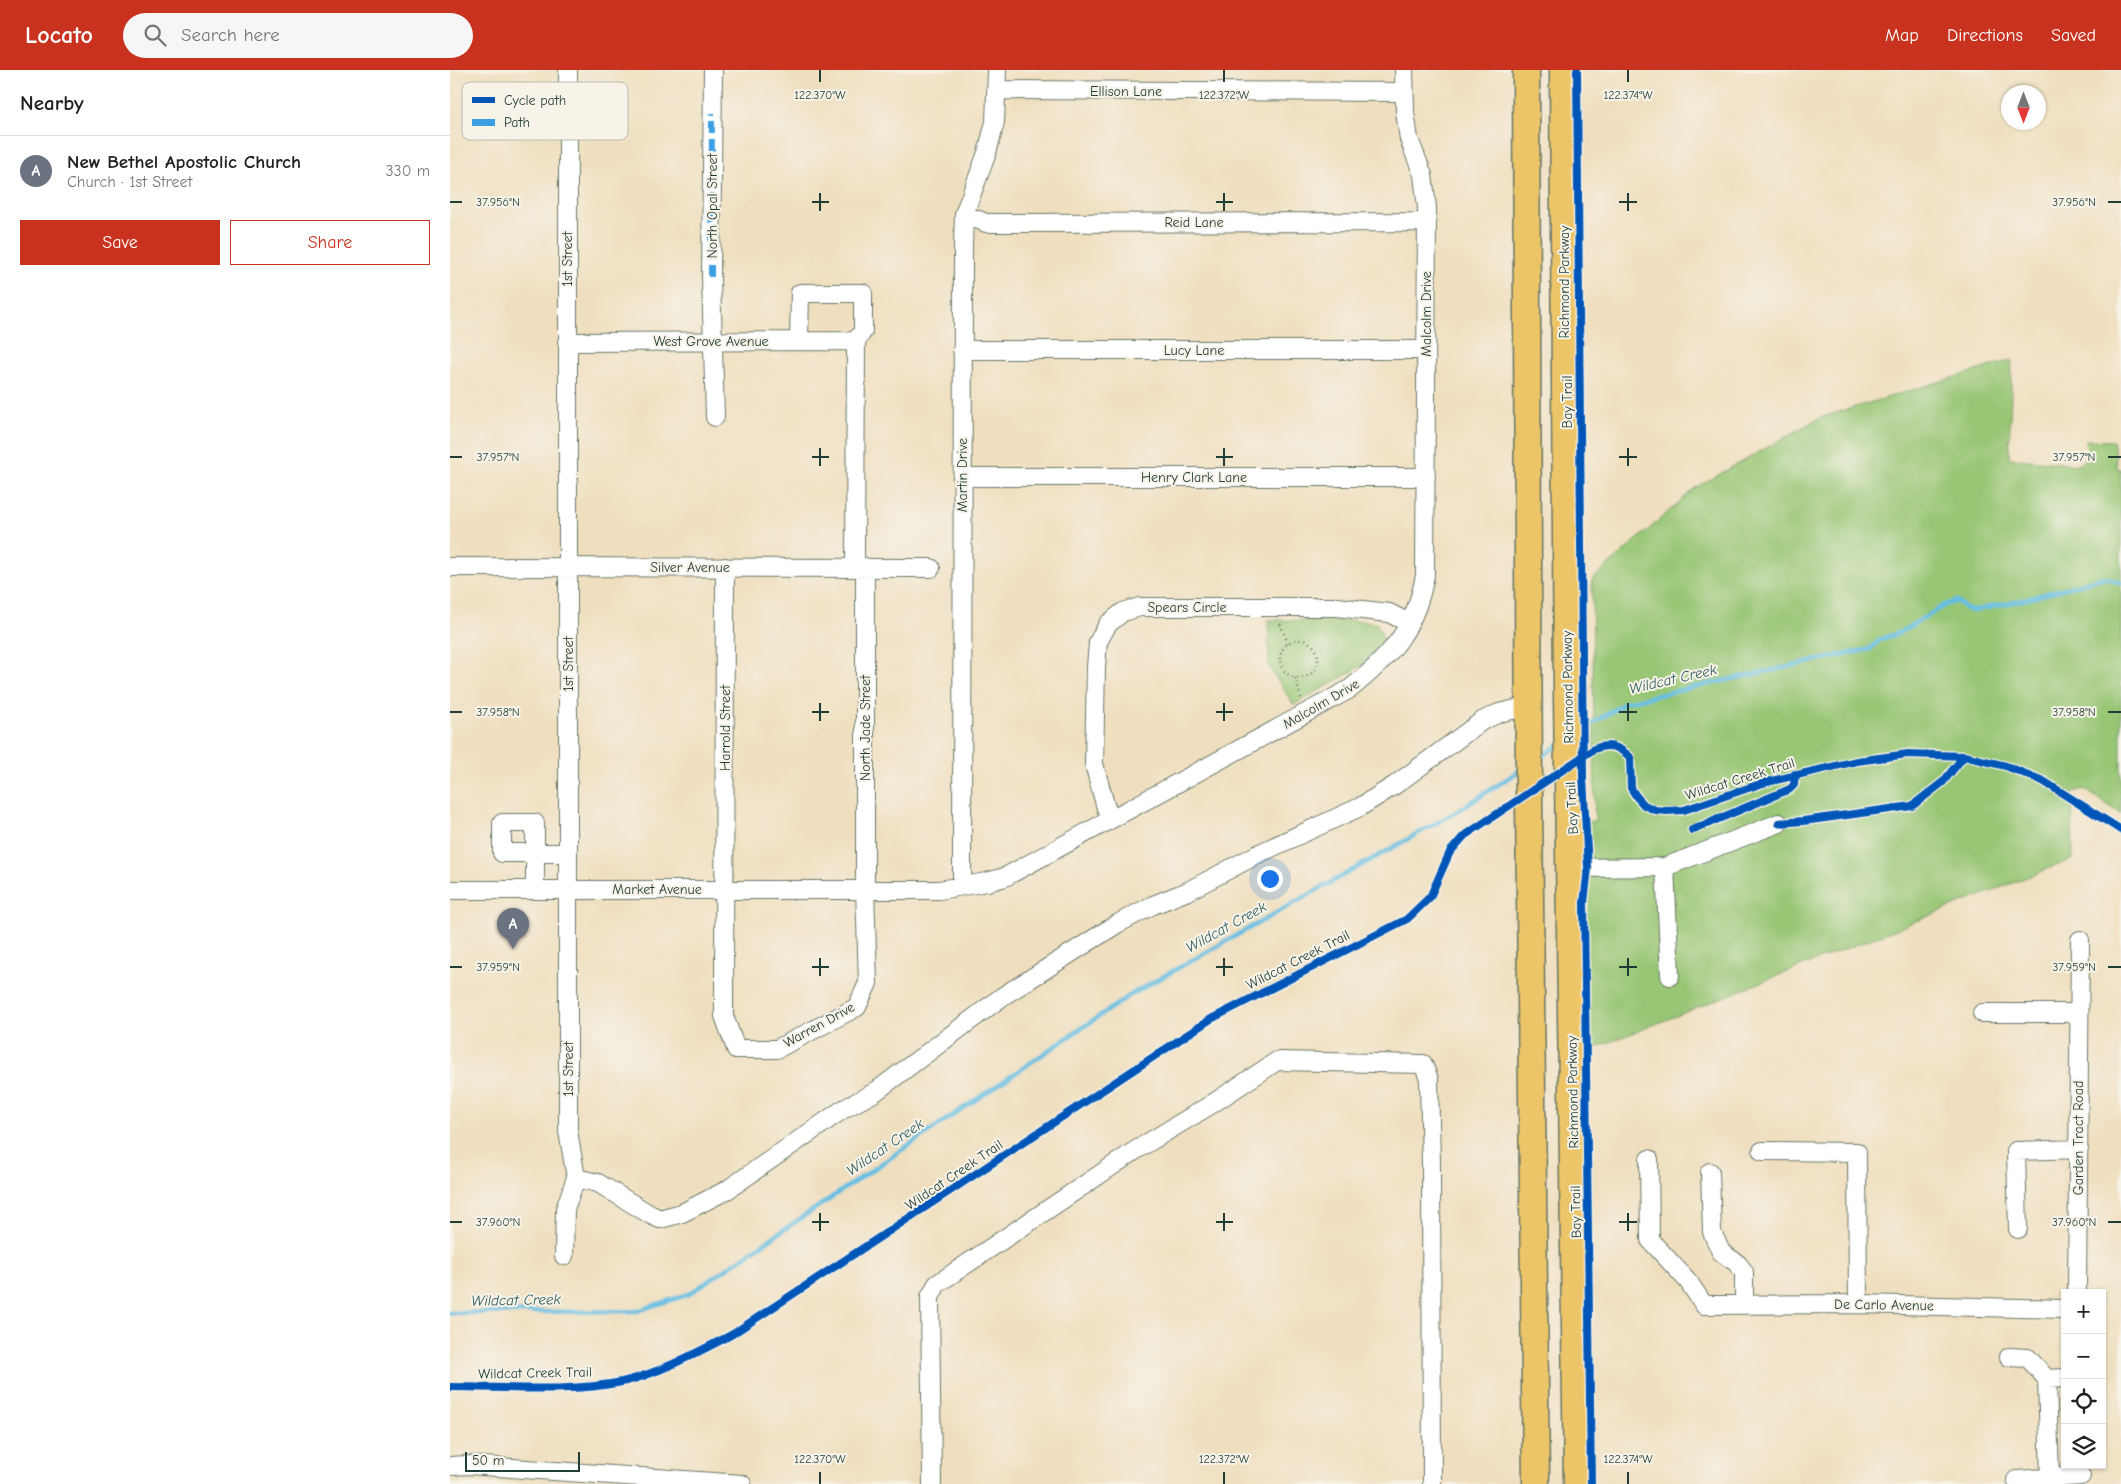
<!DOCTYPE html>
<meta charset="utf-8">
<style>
:root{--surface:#fff;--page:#f6f6f6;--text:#222;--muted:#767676;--line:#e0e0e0;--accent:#c8321e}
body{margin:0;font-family:"Comic Neue",sans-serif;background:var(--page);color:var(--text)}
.controls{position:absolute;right:15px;bottom:15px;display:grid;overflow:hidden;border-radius:0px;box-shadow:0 1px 4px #0004}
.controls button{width:45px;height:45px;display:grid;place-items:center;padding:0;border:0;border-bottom:1px solid var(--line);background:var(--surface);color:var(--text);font:25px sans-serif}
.compass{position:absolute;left:1551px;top:15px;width:45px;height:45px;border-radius:50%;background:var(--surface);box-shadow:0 1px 4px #0004;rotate:180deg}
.scale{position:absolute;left:15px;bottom:12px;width:115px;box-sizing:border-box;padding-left:5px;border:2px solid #1f3d34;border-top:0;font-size:14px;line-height:18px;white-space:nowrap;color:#1f3d34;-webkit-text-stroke:4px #f7f3e8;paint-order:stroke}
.you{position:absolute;left:819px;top:808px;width:18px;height:18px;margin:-12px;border:4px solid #fff;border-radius:50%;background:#1a73e8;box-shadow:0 0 0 8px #1a73e833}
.badge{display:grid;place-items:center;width:32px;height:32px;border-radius:50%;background:var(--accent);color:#fff;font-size:16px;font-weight:700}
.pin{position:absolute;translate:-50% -41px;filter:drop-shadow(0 1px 2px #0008)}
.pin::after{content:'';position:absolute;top:26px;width:18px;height:15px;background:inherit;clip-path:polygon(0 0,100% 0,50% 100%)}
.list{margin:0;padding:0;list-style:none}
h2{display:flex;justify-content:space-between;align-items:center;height:65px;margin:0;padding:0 20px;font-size:21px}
h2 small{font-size:16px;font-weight:400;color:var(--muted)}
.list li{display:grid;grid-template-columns:32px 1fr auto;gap:15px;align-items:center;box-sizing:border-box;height:70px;padding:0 20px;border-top:1px solid var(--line)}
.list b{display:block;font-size:19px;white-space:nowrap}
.list p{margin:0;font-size:16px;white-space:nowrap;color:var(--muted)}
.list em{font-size:16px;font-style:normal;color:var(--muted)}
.actions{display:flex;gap:10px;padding:15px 20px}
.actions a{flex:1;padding:11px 0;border:1px solid var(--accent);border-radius:0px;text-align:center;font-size:18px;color:var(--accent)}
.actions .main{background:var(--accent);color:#fff}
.icon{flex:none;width:28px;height:28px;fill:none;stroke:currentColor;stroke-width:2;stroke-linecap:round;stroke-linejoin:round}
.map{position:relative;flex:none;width:1671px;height:1414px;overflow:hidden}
header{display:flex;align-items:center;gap:30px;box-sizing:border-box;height:70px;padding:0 25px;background:var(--accent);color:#fff}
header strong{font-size:24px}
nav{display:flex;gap:28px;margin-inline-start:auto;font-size:18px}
.search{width:350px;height:45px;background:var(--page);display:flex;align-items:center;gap:12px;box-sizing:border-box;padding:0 18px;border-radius:28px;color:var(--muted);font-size:19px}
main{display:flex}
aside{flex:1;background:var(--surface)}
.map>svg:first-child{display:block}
.green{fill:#98c674;stroke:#5c8254}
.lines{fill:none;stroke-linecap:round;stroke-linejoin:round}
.stream{stroke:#65bee2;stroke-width:4.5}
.minor-casing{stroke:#687665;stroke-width:20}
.highway-casing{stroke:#687665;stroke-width:29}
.path{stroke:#687665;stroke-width:2.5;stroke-dasharray:1 4;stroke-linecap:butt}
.minor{stroke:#fff;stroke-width:18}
.highway{stroke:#edc569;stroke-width:26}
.quiet{stroke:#3c9ee2;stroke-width:6;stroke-dasharray:12 6;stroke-linecap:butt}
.cycleway-casing{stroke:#f7f3e8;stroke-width:11}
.cycleway{stroke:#0057b8;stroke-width:8}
.ticks{fill:none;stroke:#1f3d34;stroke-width:2}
.labels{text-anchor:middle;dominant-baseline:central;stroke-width:4;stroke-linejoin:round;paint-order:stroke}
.street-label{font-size:14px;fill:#1f3d34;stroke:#f7f3e8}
.water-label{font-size:15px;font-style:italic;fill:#305d60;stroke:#f7f3e8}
.key{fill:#f7f3e8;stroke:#b6bcb2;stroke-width:1}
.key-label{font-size:14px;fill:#1f3d34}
.ticks-label{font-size:12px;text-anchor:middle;fill:#1f3d34;stroke:#f7f3e8;stroke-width:4;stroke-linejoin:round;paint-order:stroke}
</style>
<header>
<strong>Locato</strong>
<div class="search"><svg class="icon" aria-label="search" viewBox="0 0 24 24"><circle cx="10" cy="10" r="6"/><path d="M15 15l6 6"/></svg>Search here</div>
<nav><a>Map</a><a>Directions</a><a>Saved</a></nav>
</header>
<main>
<aside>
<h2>Nearby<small></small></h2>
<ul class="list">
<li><span class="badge" style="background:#6b7280">A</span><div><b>New Bethel Apostolic Church</b><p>Church · 1st Street</p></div><em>330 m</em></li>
</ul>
<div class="actions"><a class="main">Save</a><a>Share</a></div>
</aside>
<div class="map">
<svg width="1671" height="1414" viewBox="0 0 1671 1414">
<rect width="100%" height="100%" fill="#f7f3e8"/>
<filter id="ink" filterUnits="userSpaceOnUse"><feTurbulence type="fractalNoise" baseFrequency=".02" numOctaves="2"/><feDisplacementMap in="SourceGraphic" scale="10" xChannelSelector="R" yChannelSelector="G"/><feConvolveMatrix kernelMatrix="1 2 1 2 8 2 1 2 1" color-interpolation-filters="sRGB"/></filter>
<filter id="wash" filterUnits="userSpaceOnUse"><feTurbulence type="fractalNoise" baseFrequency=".0096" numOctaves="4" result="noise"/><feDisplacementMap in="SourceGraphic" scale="20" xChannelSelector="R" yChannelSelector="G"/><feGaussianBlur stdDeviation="1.12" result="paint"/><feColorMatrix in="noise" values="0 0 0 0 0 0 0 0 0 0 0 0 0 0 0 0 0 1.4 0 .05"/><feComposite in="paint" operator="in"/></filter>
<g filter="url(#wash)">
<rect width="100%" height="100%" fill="#efdfbf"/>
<!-- green -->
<path class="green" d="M1562,290L1559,388L1628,395L1637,387L1636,370L1663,371L1667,398L1671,400V744L1634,719L1622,722L1623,789L1122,987L1119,753L1145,751L1142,510L1245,418L1369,348Z
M818,550L914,551L927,554L934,570L913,595L844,635L819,597Z"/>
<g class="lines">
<!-- stream -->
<path class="stream" d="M1126,664L1176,632L1420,579L1431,569L1449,563L1495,535L1507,531L1516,539L1523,541L1581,528L1654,507L1671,513
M1088,689L1109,675
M0,1243L187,1241L239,1224L682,924L1008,741L1069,701"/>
</g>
</g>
<g filter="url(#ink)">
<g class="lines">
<defs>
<path id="minor" d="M263,0L261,207L265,347
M548,20L954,22
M514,144L536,153L977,152
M349,271L350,223H413V261L406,271
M117,272L406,271
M512,280H976
M512,407H976
M0,497L481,498
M275,497L274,946L286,979H327L407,937L418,913L415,819V497
M405,497L406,271
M661,749L656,738L644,694L646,597L648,572L658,554L673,542L690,537H887L939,543L959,553
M1215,797L1220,906
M1121,798L1215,797L1329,753
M512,816L513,176L514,144L537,83L545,52L547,0
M0,820H489L537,812L555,807L900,619C941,586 966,558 975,505L977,138L973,105L959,69L955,42L954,0
M85,820V753H52V783H118
M1532,943H1629
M1312,1081L1407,1082L1408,1234
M1199,1089L1200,1170L1238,1211L1254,1235L1408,1234L1615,1239
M1260,1102L1262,1162L1271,1182L1288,1194L1294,1202V1234
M126,1108L148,1113L201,1145L210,1149L232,1143L277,1120L392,1040L425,1022L553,926L667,854L703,835L738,821L812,782L910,737L945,715L1032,651L1049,643L1079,636
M1568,1159L1566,1081L1629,1079
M114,1186L115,1139L126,1108L118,1061V0
M1627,1223L1630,870
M1559,1287L1578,1288L1597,1309L1600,1408
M1597,1309L1615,1308
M0,1396L18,1395L292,1414
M1566,1410L1631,1406
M482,1414L480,1227L487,1214L686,1080L762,1034L827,991L973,994L979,1009L981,1094L982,1414"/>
<path id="highway" d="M1076,0L1079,731L1086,1414
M1113,0L1117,625L1127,1414"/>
</defs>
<!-- minor casing -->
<use href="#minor" class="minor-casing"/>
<!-- highway casing -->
<use href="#highway" class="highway-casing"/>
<!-- path -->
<path class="path" d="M830,554L838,573
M830 589a19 19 0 1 1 38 0a19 19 0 1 1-38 0Z
M845,608L851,628"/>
<!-- minor -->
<use href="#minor" class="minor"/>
<!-- highway -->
<use href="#highway" class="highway"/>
<!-- quiet -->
<path class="quiet" d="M261,207L262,43"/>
<defs>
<path id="cycleway" d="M1127,0L1133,708L1138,798L1134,833L1141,1414
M1329,753L1353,751L1462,736L1493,712L1514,686
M1242,760L1340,719L1344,715L1345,704
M0,1317C55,1317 118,1323 172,1312C208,1304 248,1282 281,1265L761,949L957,849L980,827L1000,782L1014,766L1144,679C1159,673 1168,676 1180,687L1181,718L1186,726L1194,735L1205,740L1217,741L1234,740L1313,713L1407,691L1458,684L1514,686L1556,696L1593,711L1671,760"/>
</defs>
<!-- cycleway casing -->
<use href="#cycleway" class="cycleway-casing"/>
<!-- cycleway -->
<use href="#cycleway" class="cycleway"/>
</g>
</g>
<!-- ticks -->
<path class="ticks" d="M370,0V12M774,0V12M1178,0V12M370,123V141M774,123V141M1178,123V141M0,132H12M362,132H379M766,132H783M1169,132H1187M1658,132H1671M370,378V396M774,378V396M1178,378V396M0,387H12M362,387H379M766,387H783M1169,387H1187M1658,387H1671M370,633V651M774,633V651M1178,633V651M0,642H12M362,642H379M766,642H783M1169,642H1187M1658,642H1671M370,888V906M774,888V906M1178,888V906M0,897H12M362,897H379M766,897H783M1169,897H1187M1658,897H1671M370,1143V1161M774,1143V1161M1178,1143V1161M0,1152H12M362,1152H379M766,1152H783M1169,1152H1187M1658,1152H1671M370,1402V1414M774,1402V1414M1178,1402V1414"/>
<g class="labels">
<!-- street labels -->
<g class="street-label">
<text x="676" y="21">Ellison Lane</text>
<text transform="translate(262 136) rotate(-90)">North Opal Street</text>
<text x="744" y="152">Reid Lane</text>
<text transform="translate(117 189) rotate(-90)">1st Street</text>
<text transform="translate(1114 212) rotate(-90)">Richmond Parkway</text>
<text transform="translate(976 244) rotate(-90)">Malcolm Drive</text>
<text x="261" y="271">West Grove Avenue</text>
<text x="744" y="280">Lucy Lane</text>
<text transform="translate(1117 332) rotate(-90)">Bay Trail</text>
<text transform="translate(512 405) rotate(-90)">Martin Drive</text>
<text x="744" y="407">Henry Clark Lane</text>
<text x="240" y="497">Silver Avenue</text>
<text x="737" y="537">Spears Circle</text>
<text transform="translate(118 594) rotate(-90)">1st Street</text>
<text transform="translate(1118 617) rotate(-91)">Richmond Parkway</text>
<text transform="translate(871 634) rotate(-30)">Malcolm Drive</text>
<text transform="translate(275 658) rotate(-90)">Harrold Street</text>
<text transform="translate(415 658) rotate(-90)">North Jade Street</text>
<text transform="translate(1290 709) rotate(-17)">Wildcat Creek Trail</text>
<text transform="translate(1122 738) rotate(-93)">Bay Trail</text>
<text x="207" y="819">Market Avenue</text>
<text transform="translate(848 890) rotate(-27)">Wildcat Creek Trail</text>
<text transform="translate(369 955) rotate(-29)">Warren Drive</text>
<text transform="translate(118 999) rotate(-90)">1st Street</text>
<text transform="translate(1123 1022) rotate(-91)">Richmond Parkway</text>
<text transform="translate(1628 1068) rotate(-90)">Garden Tract Road</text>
<text transform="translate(504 1105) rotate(-34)">Wildcat Creek Trail</text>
<text transform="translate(1126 1142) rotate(-91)">Bay Trail</text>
<text transform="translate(1434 1235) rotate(1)">De Carlo Avenue</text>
<text transform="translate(85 1303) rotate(-1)">Wildcat Creek Trail</text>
</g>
<!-- water labels -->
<g class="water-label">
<text transform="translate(1223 609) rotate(-13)">Wildcat Creek</text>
<text transform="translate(776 857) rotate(-29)">Wildcat Creek</text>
<text transform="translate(435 1077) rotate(-34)">Wildcat Creek</text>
<text transform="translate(66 1230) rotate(-1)">Wildcat Creek</text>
</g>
</g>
<!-- legend -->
<rect x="12" y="12" width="166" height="58" rx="8" class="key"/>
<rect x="22" y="27" width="23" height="6" fill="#0057b8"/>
<rect x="22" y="49" width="23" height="7" fill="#3c9ee2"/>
<g class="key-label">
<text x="54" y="35">Cycle path</text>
<text x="54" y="57">Path</text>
</g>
<g class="ticks-label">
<text x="370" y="29">122.370°W</text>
<text x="774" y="29">122.372°W</text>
<text x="1178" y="29">122.374°W</text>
<text x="1624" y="136">37.956°N</text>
<text x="48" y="136">37.956°N</text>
<text x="1624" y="391">37.957°N</text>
<text x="48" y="391">37.957°N</text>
<text x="1624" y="646">37.958°N</text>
<text x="48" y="646">37.958°N</text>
<text x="1624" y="901">37.959°N</text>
<text x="48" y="901">37.959°N</text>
<text x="1624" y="1156">37.960°N</text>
<text x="48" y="1156">37.960°N</text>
<text x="370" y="1393">122.370°W</text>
<text x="774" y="1393">122.372°W</text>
<text x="1178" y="1393">122.374°W</text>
</g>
</svg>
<div class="controls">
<button>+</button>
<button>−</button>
<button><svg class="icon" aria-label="locate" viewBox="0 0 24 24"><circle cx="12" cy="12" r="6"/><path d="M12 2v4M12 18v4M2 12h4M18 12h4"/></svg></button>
<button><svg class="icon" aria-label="layers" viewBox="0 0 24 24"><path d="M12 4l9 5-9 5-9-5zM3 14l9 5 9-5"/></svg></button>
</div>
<svg class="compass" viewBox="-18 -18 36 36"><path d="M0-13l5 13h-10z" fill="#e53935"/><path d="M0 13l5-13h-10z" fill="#767676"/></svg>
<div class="scale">50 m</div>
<div class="you"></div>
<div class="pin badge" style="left:63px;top:879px;background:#6b7280">A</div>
</div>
</main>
